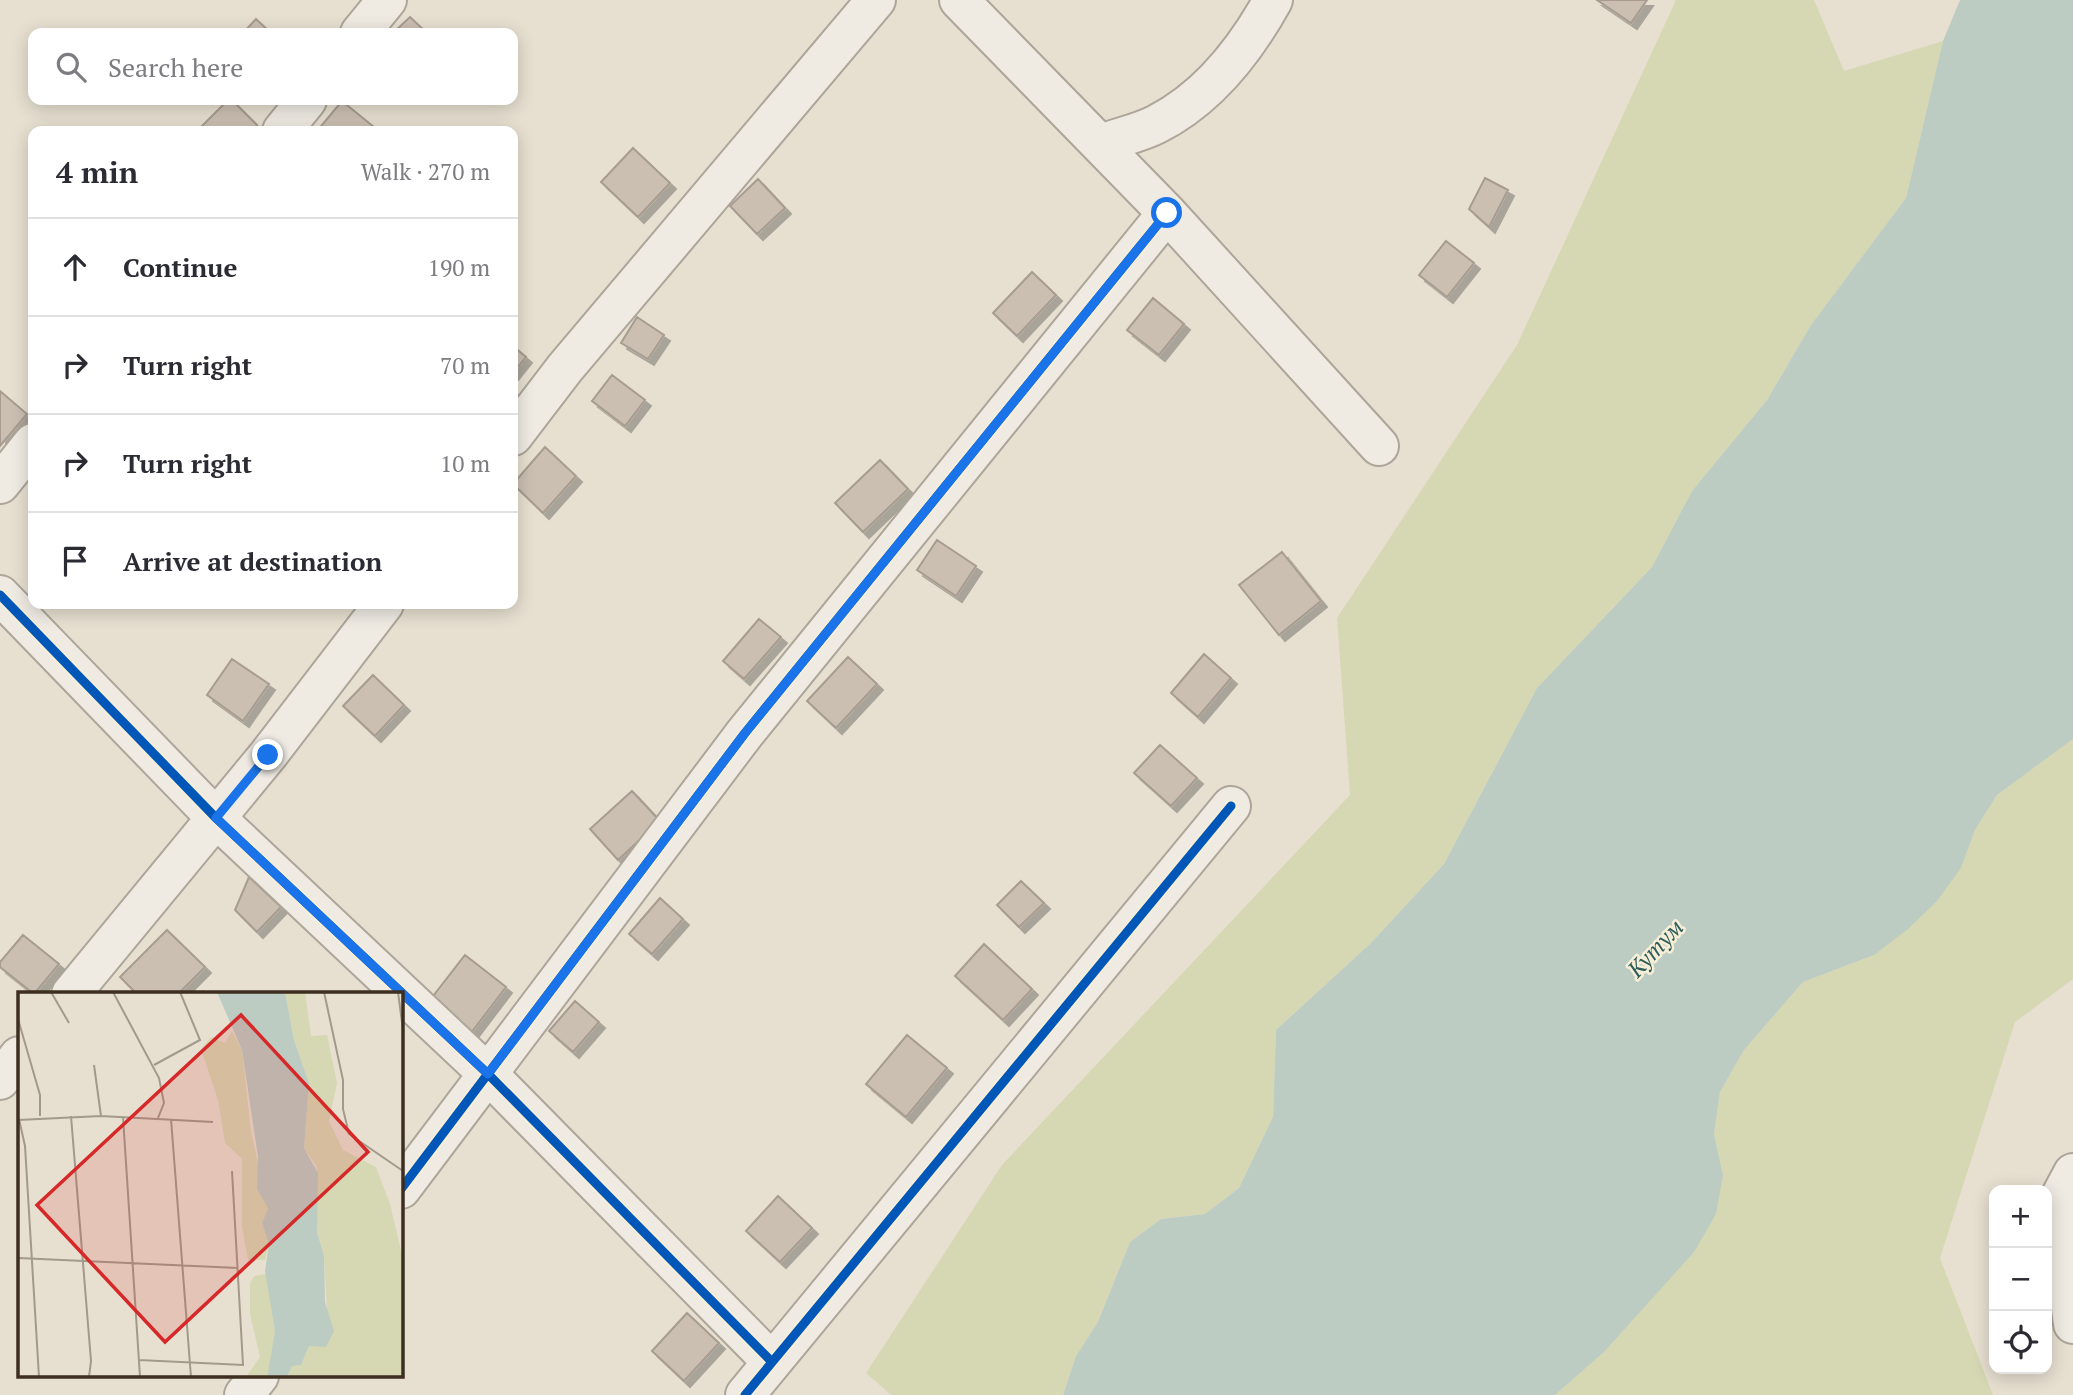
<!DOCTYPE html>
<meta charset="utf-8">
<style>
:root{--surface:#fff;--page:#f2f2f3;--text:#2b2b33;--muted:#7c7c81;--line:#e1e1e2}
body{margin:0;font-family:"PT Serif",serif;background:var(--page);color:var(--text)}
.controls{position:absolute;right:21px;bottom:21px;display:grid;overflow:hidden;border-radius:14px;box-shadow:0 4px 18px #0003}
.controls button{width:63px;height:63px;display:grid;place-items:center;padding:0;border:0;border-bottom:2px solid var(--line);background:var(--surface);color:var(--text);font:35px sans-serif}
.stop{position:absolute;width:21px;height:21px;margin:-16px;border:5px solid #1a73e8;border-radius:50%;background:#fff}
.stop.end{background:#1a73e8;border-color:#fff;box-shadow:0 2px 7px #0008}
.list{margin:0;padding:0;list-style:none}
h2{display:flex;justify-content:space-between;align-items:center;height:91px;margin:0;padding:0 28px;font-size:30px}
h2 small{font-size:23px;font-weight:400;color:var(--muted)}
.list li{display:grid;grid-template-columns:46px 1fr auto;gap:21px;align-items:center;box-sizing:border-box;height:98px;padding:0 28px;border-top:2px solid var(--line)}
.list b{display:block;font-size:26px;white-space:nowrap}
.list em{font-size:23px;font-style:normal;color:var(--muted)}
.icon{flex:none;width:38px;height:38px;fill:none;stroke:currentColor;stroke-width:2;stroke-linecap:round;stroke-linejoin:round}
.map{position:relative;flex:none;width:2073px;height:1395px;overflow:hidden}
.search{position:absolute;background:var(--surface);box-shadow:0 4px 18px #0003;left:28px;top:28px;width:490px;height:77px;display:flex;align-items:center;gap:18px;box-sizing:border-box;padding:0 24px;border-radius:14px;color:var(--muted);font-size:26px}
.panel{position:absolute;background:var(--surface);box-shadow:0 4px 18px #0003;left:28px;top:126px;width:490px;height:483px;border-radius:14px}
.map>svg:first-child{display:block}
.green{fill:#d6d7b3}
.water{fill:#bcccc2}
.building{fill:#cbbfb2;stroke:#a89c90;stroke-width:2;filter:url(#shadow)}
.lines{fill:none;stroke-linecap:round;stroke-linejoin:round}
.minor-casing{stroke:#ada599;stroke-width:42}
.minor{stroke:#efebe3;stroke-width:38}
.cycleway-casing{stroke:#f7eed8;stroke-width:13}
.cycleway{stroke:#0057b8;stroke-width:9}
.route{stroke:#1a73e8;stroke-width:9}
.labels{text-anchor:middle;dominant-baseline:central;stroke-width:5;stroke-linejoin:round;paint-order:stroke}
.water-label{font-size:23px;font-style:italic;fill:#2f5d5a;stroke:#f7eed8}
.inset-road{fill:none;stroke:#a3998a;stroke-width:2}
.view{fill:#d62828;fill-opacity:0.15;stroke:#d62828;stroke-width:3.5}
.inset-edge{fill:none;stroke:#3d2e20;stroke-width:3.5}
</style>
<div class="map">
<svg width="2073" height="1395" viewBox="0 0 2073 1395">
<defs>
<filter id="shadow"><feDropShadow dx="6" dy="6" stdDeviation="0" flood-color="#0004"/></filter>
</defs>
<rect width="100%" height="100%" fill="#e7e0d1"/>
<!-- green -->
<path class="green" d="M1676,0H1814L1844,71L1943,41L1906,198L1811,325L1767,400L1692,491L1652,567L1537,688L1444,864L1371,943L1276,1030L1273,1117L1239,1188L1205,1214L1161,1219L1130,1242L1098,1322L1076,1356L1063,1395H891L866,1373L1002,1165L1350,795L1337,618L1517,345Z
M2073,739V979L2015,1022L1940,1258L1993,1395H1555L1603,1353L1723,1175L1714,1134L1720,1092L1744,1050L1803,982L1874,955L1961,868L1975,830L1997,795Z"/>
<!-- water -->
<path class="water" d="M1960,0H2073V739L1997,795L1975,830L1961,868L1937,901L1908,929L1874,955L1803,982L1744,1050L1720,1092L1714,1134L1723,1175L1716,1214L1694,1252L1603,1353L1555,1395H1063L1076,1356L1098,1322L1130,1242L1161,1219L1205,1214L1239,1188L1273,1117L1276,1030L1371,943L1444,864L1537,688L1652,567L1692,491L1767,400L1811,325L1906,198L1943,41Z"/>
<!-- building -->
<path class="building" d="M1597,0H1647L1631,23Z
M410,17L427,33H393Z
M256,19L271,33H243Z
M228,100H232L257,125L251,131H201L199,129Z
M342,101L374,127L370,131H317Z
M633,148L670,183L638,217L601,182Z
M1485,178L1508,190L1489,227L1469,209Z
M758,179L785,208L757,234L730,206Z
M1446,241L1474,263L1447,297L1419,275Z
M1032,272L1056,295L1017,336L993,313Z
M1153,298L1184,324L1159,355L1127,330Z
M637,317L664,335L648,359L621,343Z
M513,346L526,357L513,373Z
M612,375L645,400L625,426L592,401Z
M0,391L27,414L0,446Z
M545,447L576,476L543,513L513,484Z
M880,460L908,489L863,532L835,503Z
M937,540L976,566L956,596L917,570Z
M1282,552L1321,601L1279,635L1239,585Z
M759,619L781,637L744,679L723,661Z
M1204,654L1231,678L1198,717L1171,693Z
M848,657L877,684L836,728L807,701Z
M232,659L269,684L243,721L207,695Z
M373,675L404,705L375,736L343,706Z
M1160,745L1197,778L1171,806L1134,773Z
M632,791L660,821L618,860L590,829Z
M249,877L281,907L257,932L235,910Z
M1021,881L1044,903L1019,927L997,905Z
M660,898L683,919L652,954L629,934Z
M167,930L205,967L178,994H137L120,977Z
M23,935L59,964L34,994L0,967V962Z
M984,944L1032,989L1003,1020L955,976Z
M465,955L506,987L471,1033L430,1000Z
M575,1001L599,1022L573,1052L549,1031Z
M907,1035L947,1068L906,1117L866,1084Z
M778,1196L812,1228L780,1262L746,1231Z
M687,1313L719,1343L684,1381L652,1351Z"/>
<g class="lines">
<defs>
<path id="minor" d="M959,0L1167,213L1379,446
M360,33L387,0
M282,131L307,100
M1101,144C1119,137 1140,133 1157,124C1208,98 1246,49 1273,0
M513,436L565,368L876,0
M0,484L33,443
M0,595L216,818L488,1074L772,1362
M71,994L268,755L384,604
M0,1080L19,1056
M2073,1173L2058,1201L2073,1324
M401,1189L745,733L1167,213
M244,1395L259,1376
M745,1395L1231,806"/>
</defs>
<!-- minor casing -->
<use href="#minor" class="minor-casing"/>
<!-- minor -->
<use href="#minor" class="minor"/>
<defs>
<path id="cycleway" d="M0,595L216,818L488,1074L772,1362
M401,1189L745,733L1167,213
M745,1395L1231,806"/>
</defs>
<!-- cycleway casing -->
<use href="#cycleway" class="cycleway-casing"/>
<!-- cycleway -->
<use href="#cycleway" class="cycleway"/>
</g>
<g class="lines">
<!-- route -->
<path class="route" d="M268,755L216,818L488,1074L745,733L1167,213"/>
</g>
<g class="labels">
<!-- water labels -->
<g class="water-label">
<text transform="translate(1655 948) rotate(-47)">Кутум</text>
</g>
</g>
<!-- overview -->
<g transform="translate(18 992)">
<rect width="385" height="385" fill="#e7e0d1"/>
<path d="M267,0H287L293,44L309,43L319,91L311,129L325,158L358,175L372,212L385,267V385H269L274,374L283,373L291,354L299,353L309,315L306,264L299,240V175L286,156L291,91L276,48ZM214,39L224,58L233,140L250,216L244,231L251,252L247,268H230L224,235V167L207,151L200,108L183,57L193,45L207,51ZM248,282L257,339L250,385H228L242,365L232,322V291L236,284Z" fill="#d6d7b3"/>
<path d="M199,0H267L276,48L291,91L286,156L300,181L299,240L306,264L307,310L316,339L308,355L291,354L283,373L274,374L269,385H250V381L257,339L247,279L251,252L244,231L250,216L239,197L240,165L224,58Z" fill="#bcccc2"/>
<path class="inset-road" d="M33,0L51,31M95,0L141,86L146,111L140,126M306,0L325,88V117L331,142L385,179M380,0L385,38M0,27L22,103V124M76,73L83,124M136,73L182,48L162,0M53,124L73,369L71,385M105,125L122,385M1,127L7,154L21,385M153,127L173,385M0,128L83,124L195,130M0,266L220,276M121,368L225,373L214,179"/>
<path class="view" d="M223,23L350,160L147,350L19,213Z"/>
<rect width="385" height="385" class="inset-edge"/>
</g>
</svg>
<div class="controls">
<button>+</button>
<button>−</button>
<button><svg class="icon" aria-label="locate" viewBox="0 0 24 24"><circle cx="12" cy="12" r="6"/><path d="M12 2v4M12 18v4M2 12h4M18 12h4"/></svg></button>
</div>
<div class="stop" style="left:1167px;top:213px"></div>
<div class="stop end" style="left:268px;top:755px"></div>
<div class="search"><svg class="icon" aria-label="search" viewBox="0 0 24 24"><circle cx="10" cy="10" r="6"/><path d="M15 15l6 6"/></svg>Search here</div>
<section class="panel">
<h2>4 min<small>Walk · 270 m</small></h2>
<ul class="list">
<li><svg class="icon" aria-label="ahead" viewBox="0 0 24 24"><path d="M12 20V5M6 11l6-6 6 6"/></svg><div><b>Continue</b></div><em>190 m</em></li>
<li><svg class="icon" aria-label="right" viewBox="0 0 24 24"><path d="M7 20v-9h11M14 6l5 5-5 5"/></svg><div><b>Turn right</b></div><em>70 m</em></li>
<li><svg class="icon" aria-label="right" viewBox="0 0 24 24"><path d="M7 20v-9h11M14 6l5 5-5 5"/></svg><div><b>Turn right</b></div><em>10 m</em></li>
<li><svg class="icon" aria-label="arrive" viewBox="0 0 24 24"><path d="M6 21V4h12l-3 4 3 4H6"/></svg><div><b>Arrive at destination</b></div></li>
</ul>
</section>
</div>
